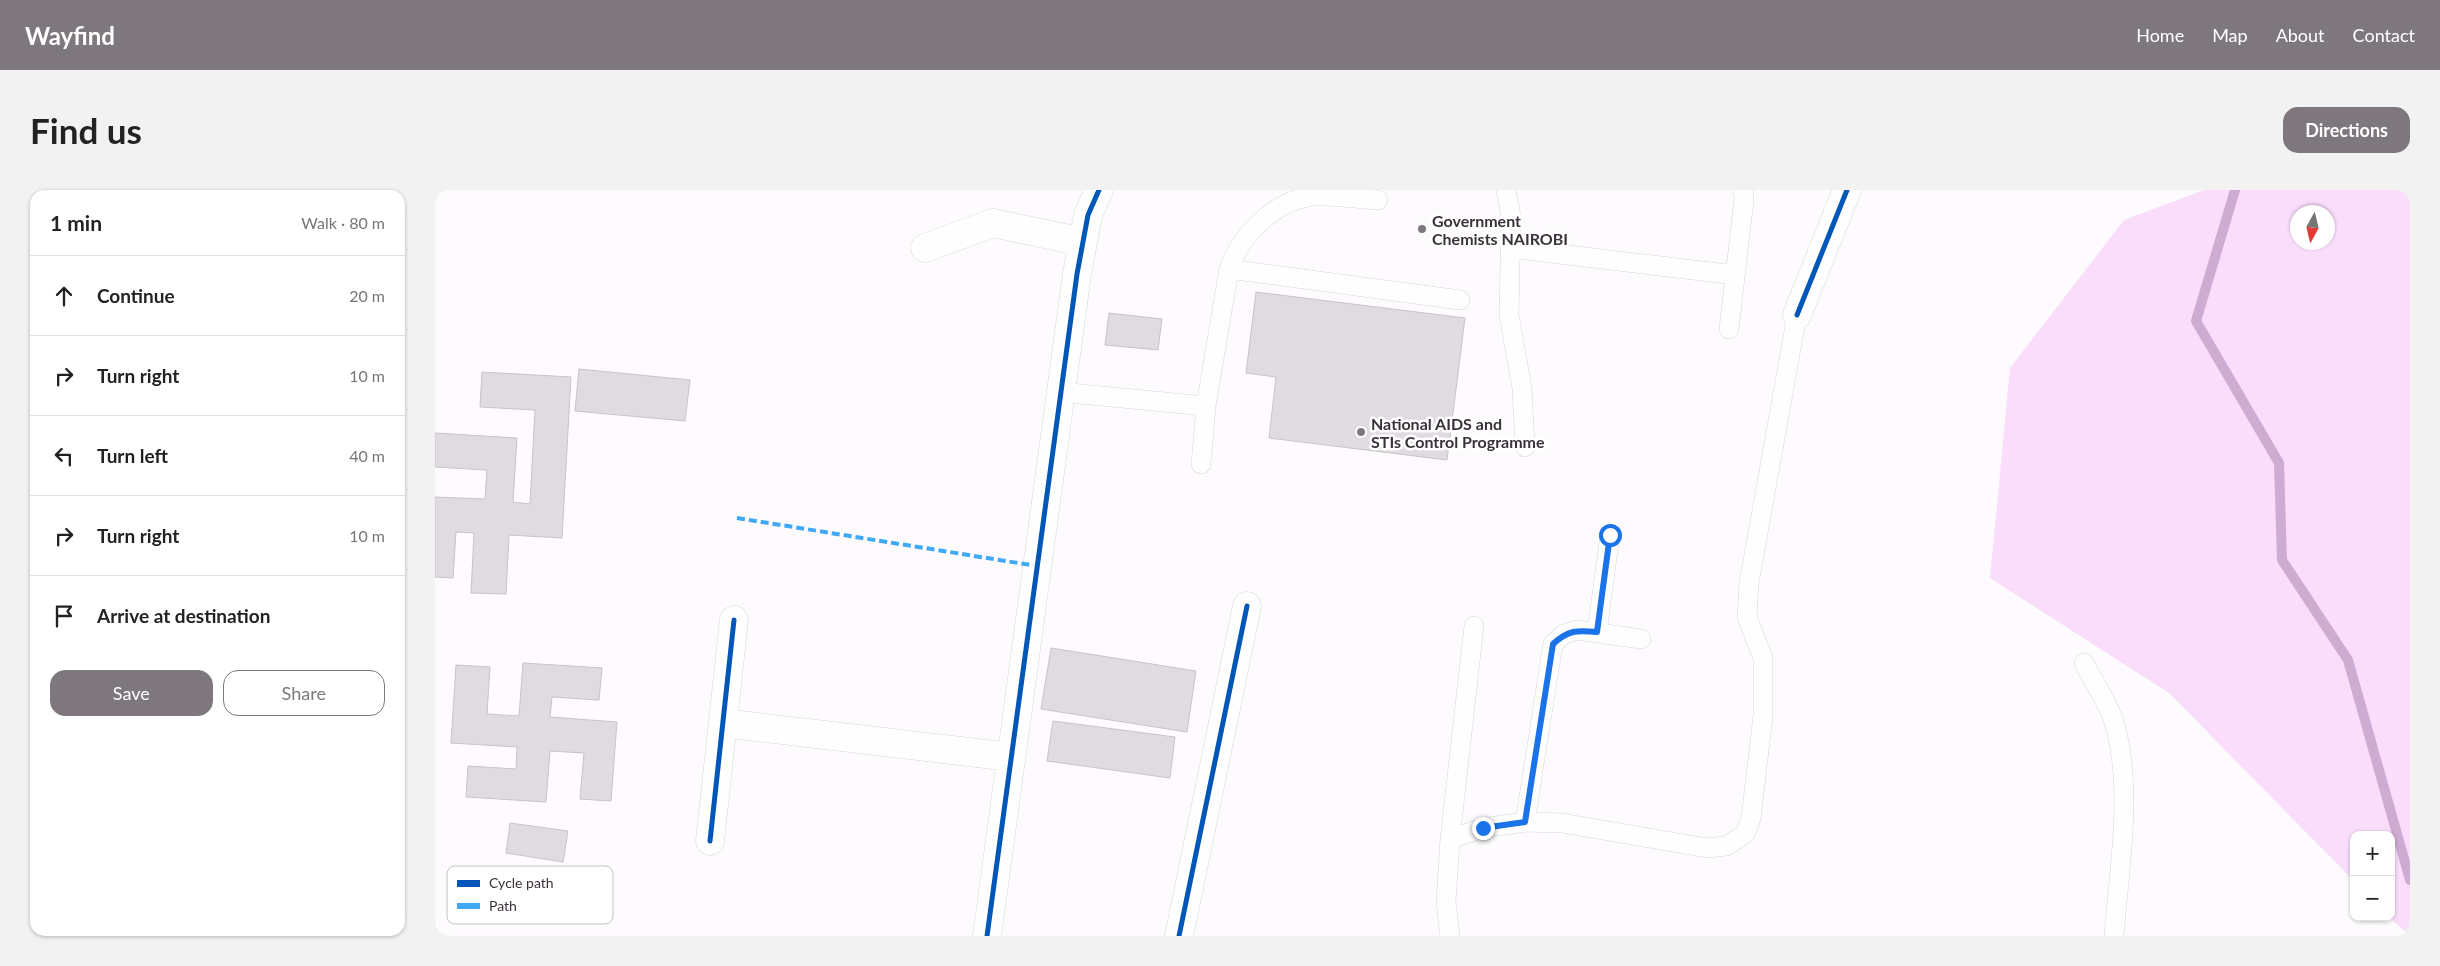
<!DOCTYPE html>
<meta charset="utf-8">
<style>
:root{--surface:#fff;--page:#f2f2f2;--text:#222;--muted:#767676;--line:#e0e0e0;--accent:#7e787e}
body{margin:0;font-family:Lato,sans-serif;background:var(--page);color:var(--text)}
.controls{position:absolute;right:15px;bottom:15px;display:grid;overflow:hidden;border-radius:10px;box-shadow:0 1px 4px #0004}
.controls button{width:45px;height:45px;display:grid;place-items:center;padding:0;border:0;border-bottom:1px solid var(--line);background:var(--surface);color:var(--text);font:25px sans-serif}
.compass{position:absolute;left:1855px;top:15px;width:45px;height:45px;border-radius:50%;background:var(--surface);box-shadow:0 1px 4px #0004;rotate:188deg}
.stop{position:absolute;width:15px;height:15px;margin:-11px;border:4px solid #1a73e8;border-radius:50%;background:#fff}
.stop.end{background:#1a73e8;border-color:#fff;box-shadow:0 1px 5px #0008}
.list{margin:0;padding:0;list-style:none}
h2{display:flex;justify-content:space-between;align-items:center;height:65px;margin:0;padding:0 20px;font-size:21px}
h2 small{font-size:16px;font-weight:400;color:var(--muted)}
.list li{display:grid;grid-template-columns:32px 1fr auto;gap:15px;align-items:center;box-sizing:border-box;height:80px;padding:0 20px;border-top:1px solid var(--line)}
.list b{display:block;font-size:19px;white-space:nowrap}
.list em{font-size:16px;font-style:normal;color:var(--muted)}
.actions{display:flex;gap:10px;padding:15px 20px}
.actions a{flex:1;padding:11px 0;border:1px solid var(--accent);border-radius:15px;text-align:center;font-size:18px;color:var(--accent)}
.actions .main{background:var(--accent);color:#fff}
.icon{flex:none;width:28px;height:28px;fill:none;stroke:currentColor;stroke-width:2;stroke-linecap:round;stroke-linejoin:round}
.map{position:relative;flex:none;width:1975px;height:746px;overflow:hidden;border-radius:15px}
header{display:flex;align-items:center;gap:30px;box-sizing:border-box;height:70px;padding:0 25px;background:var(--accent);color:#fff}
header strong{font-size:24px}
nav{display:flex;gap:28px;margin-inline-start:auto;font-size:18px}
.intro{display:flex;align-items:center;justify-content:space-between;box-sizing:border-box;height:120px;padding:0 30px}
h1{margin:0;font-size:35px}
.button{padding:12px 22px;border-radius:15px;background:var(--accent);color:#fff;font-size:18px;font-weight:700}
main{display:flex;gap:30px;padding:0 30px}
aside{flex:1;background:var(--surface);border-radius:15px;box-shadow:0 1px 4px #0004}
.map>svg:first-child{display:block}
.green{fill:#f9ddfb;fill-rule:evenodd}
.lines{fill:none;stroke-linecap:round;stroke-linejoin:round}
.stream{stroke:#ceabd1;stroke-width:10}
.building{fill:#dfdbe0;stroke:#c7c3c7}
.lane-casing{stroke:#d9d5da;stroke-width:20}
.street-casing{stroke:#d9d5da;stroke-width:29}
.lane{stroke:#fffeff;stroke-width:19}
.street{stroke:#fffeff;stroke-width:28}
.quiet{stroke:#3fa9f5;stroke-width:4;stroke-dasharray:8 4;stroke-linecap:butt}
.cycleway-casing{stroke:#fff;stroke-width:8}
.cycleway{stroke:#0057b8;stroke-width:5}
.route{stroke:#1a73e8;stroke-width:6}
.poi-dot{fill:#7e787e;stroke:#fff;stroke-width:2}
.labels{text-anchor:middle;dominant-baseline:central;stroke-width:5;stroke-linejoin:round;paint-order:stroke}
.poi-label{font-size:16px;font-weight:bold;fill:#3a323a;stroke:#fff;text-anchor:start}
.key{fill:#fff;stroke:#c4c2c4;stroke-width:1}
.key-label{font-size:14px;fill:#3a323a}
</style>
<header>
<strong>Wayfind</strong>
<nav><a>Home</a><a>Map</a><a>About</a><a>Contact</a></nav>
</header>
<div class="intro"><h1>Find us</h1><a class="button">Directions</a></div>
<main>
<aside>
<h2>1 min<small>Walk · 80 m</small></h2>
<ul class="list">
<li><svg class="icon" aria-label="ahead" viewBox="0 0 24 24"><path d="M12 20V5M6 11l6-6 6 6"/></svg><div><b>Continue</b></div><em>20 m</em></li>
<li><svg class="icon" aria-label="right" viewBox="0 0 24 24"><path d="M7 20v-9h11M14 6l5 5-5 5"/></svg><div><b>Turn right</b></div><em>10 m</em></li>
<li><svg class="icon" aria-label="left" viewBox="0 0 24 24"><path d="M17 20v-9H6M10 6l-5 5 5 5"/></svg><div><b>Turn left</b></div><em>40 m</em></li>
<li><svg class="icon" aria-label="right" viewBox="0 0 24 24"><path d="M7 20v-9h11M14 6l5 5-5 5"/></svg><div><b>Turn right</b></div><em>10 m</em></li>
<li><svg class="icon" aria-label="arrive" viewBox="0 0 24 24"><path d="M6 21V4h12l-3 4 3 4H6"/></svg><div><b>Arrive at destination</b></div></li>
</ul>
<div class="actions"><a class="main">Save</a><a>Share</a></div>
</aside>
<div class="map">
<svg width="1975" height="746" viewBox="0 0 1975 746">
<rect width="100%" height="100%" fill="#fdfbfd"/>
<!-- green -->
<path class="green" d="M1769,0H1975V746L1954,727H1956V645H1919V691L1734,503L1555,388L1575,178L1689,30ZM1862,22H1892V52H1862Z"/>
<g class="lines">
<!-- stream -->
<path class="stream" d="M1800,0L1761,131L1844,273L1847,370L1913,470L1975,690"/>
</g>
<!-- building -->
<path class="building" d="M821,102L1030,128L1012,270L834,248L841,187L811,183Z
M674,123L727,129L723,160L670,155Z
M144,179L255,190L250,231L140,221Z
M47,182L136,187L127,348L74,345L71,404L36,403L39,343L21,342L18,388L0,387V307L50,309L52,280L0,277V243L82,248L78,312L95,314L100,220L45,217Z
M616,458L761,481L752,542L606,519Z
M88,473L167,478L164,510L117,507L115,527L182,532L176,611L145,609L149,563L115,561L111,612L31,607L33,576L81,579L82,557L16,553L21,475L55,477L52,524L84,526Z
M618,531L740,547L735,588L612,571Z
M75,633L133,641L128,672L71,663Z"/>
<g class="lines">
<defs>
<path id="lane" d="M1071,0L1076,26L1074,125L1087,198L1090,257
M1076,58L1300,85
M794,79L1025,110
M1294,139L1309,9L1308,0
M624,202L771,216L766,274
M771,216L794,79C806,44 842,8 881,6C901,5 923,9 943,10
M1162,442L1175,345
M1649,473C1659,493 1674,514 1680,535C1698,600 1684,680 1679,746
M1090,632L1118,454L1129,444L1142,440L1206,449
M1015,649L1039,436
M1015,746L1011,712L1015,649L1048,638L1090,632L1127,633L1272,658L1291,656L1310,644L1316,628L1328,526V468L1312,427L1314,393L1362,125"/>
<path id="street" d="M490,58L558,33L648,52
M1362,125L1412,0
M288,533L576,567
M275,651L299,430
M552,746L642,84L653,25L664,0
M744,746L812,416"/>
</defs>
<!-- lane casing -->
<use href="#lane" class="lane-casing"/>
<!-- street casing -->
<use href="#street" class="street-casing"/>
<!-- lane -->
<use href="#lane" class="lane"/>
<!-- street -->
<use href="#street" class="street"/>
<!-- quiet -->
<path class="quiet" d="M302,328L602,376"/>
<defs>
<path id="cycleway" d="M1362,125L1412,0
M275,651L299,430
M552,746L642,84L653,25L664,0
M744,746L812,416"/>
</defs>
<!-- cycleway casing -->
<use href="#cycleway" class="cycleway-casing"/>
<!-- cycleway -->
<use href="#cycleway" class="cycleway"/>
</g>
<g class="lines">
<!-- route -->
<path class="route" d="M1048,638L1090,632L1118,454C1133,440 1142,440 1162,442L1175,345"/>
</g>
<!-- markers -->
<g class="poi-dot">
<circle cx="987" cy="39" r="5"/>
<circle cx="926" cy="242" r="5"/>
</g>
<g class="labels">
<!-- poi labels -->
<g class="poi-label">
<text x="997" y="30">Government<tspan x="997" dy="18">Chemists NAIROBI</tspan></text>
<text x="936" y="233">National AIDS and<tspan x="936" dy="18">STIs Control Programme</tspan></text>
</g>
</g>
<!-- legend -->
<rect x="12" y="676" width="166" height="58" rx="8" class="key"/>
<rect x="22" y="690" width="23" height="7" fill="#0057b8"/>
<rect x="22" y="713" width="23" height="6" fill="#3fa9f5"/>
<g class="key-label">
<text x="54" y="698">Cycle path</text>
<text x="54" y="721">Path</text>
</g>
</svg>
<div class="controls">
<button>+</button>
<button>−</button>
</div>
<svg class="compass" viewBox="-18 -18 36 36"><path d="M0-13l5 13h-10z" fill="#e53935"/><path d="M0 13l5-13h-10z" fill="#767676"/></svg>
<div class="stop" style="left:1175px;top:345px"></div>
<div class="stop end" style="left:1048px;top:638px"></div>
</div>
</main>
